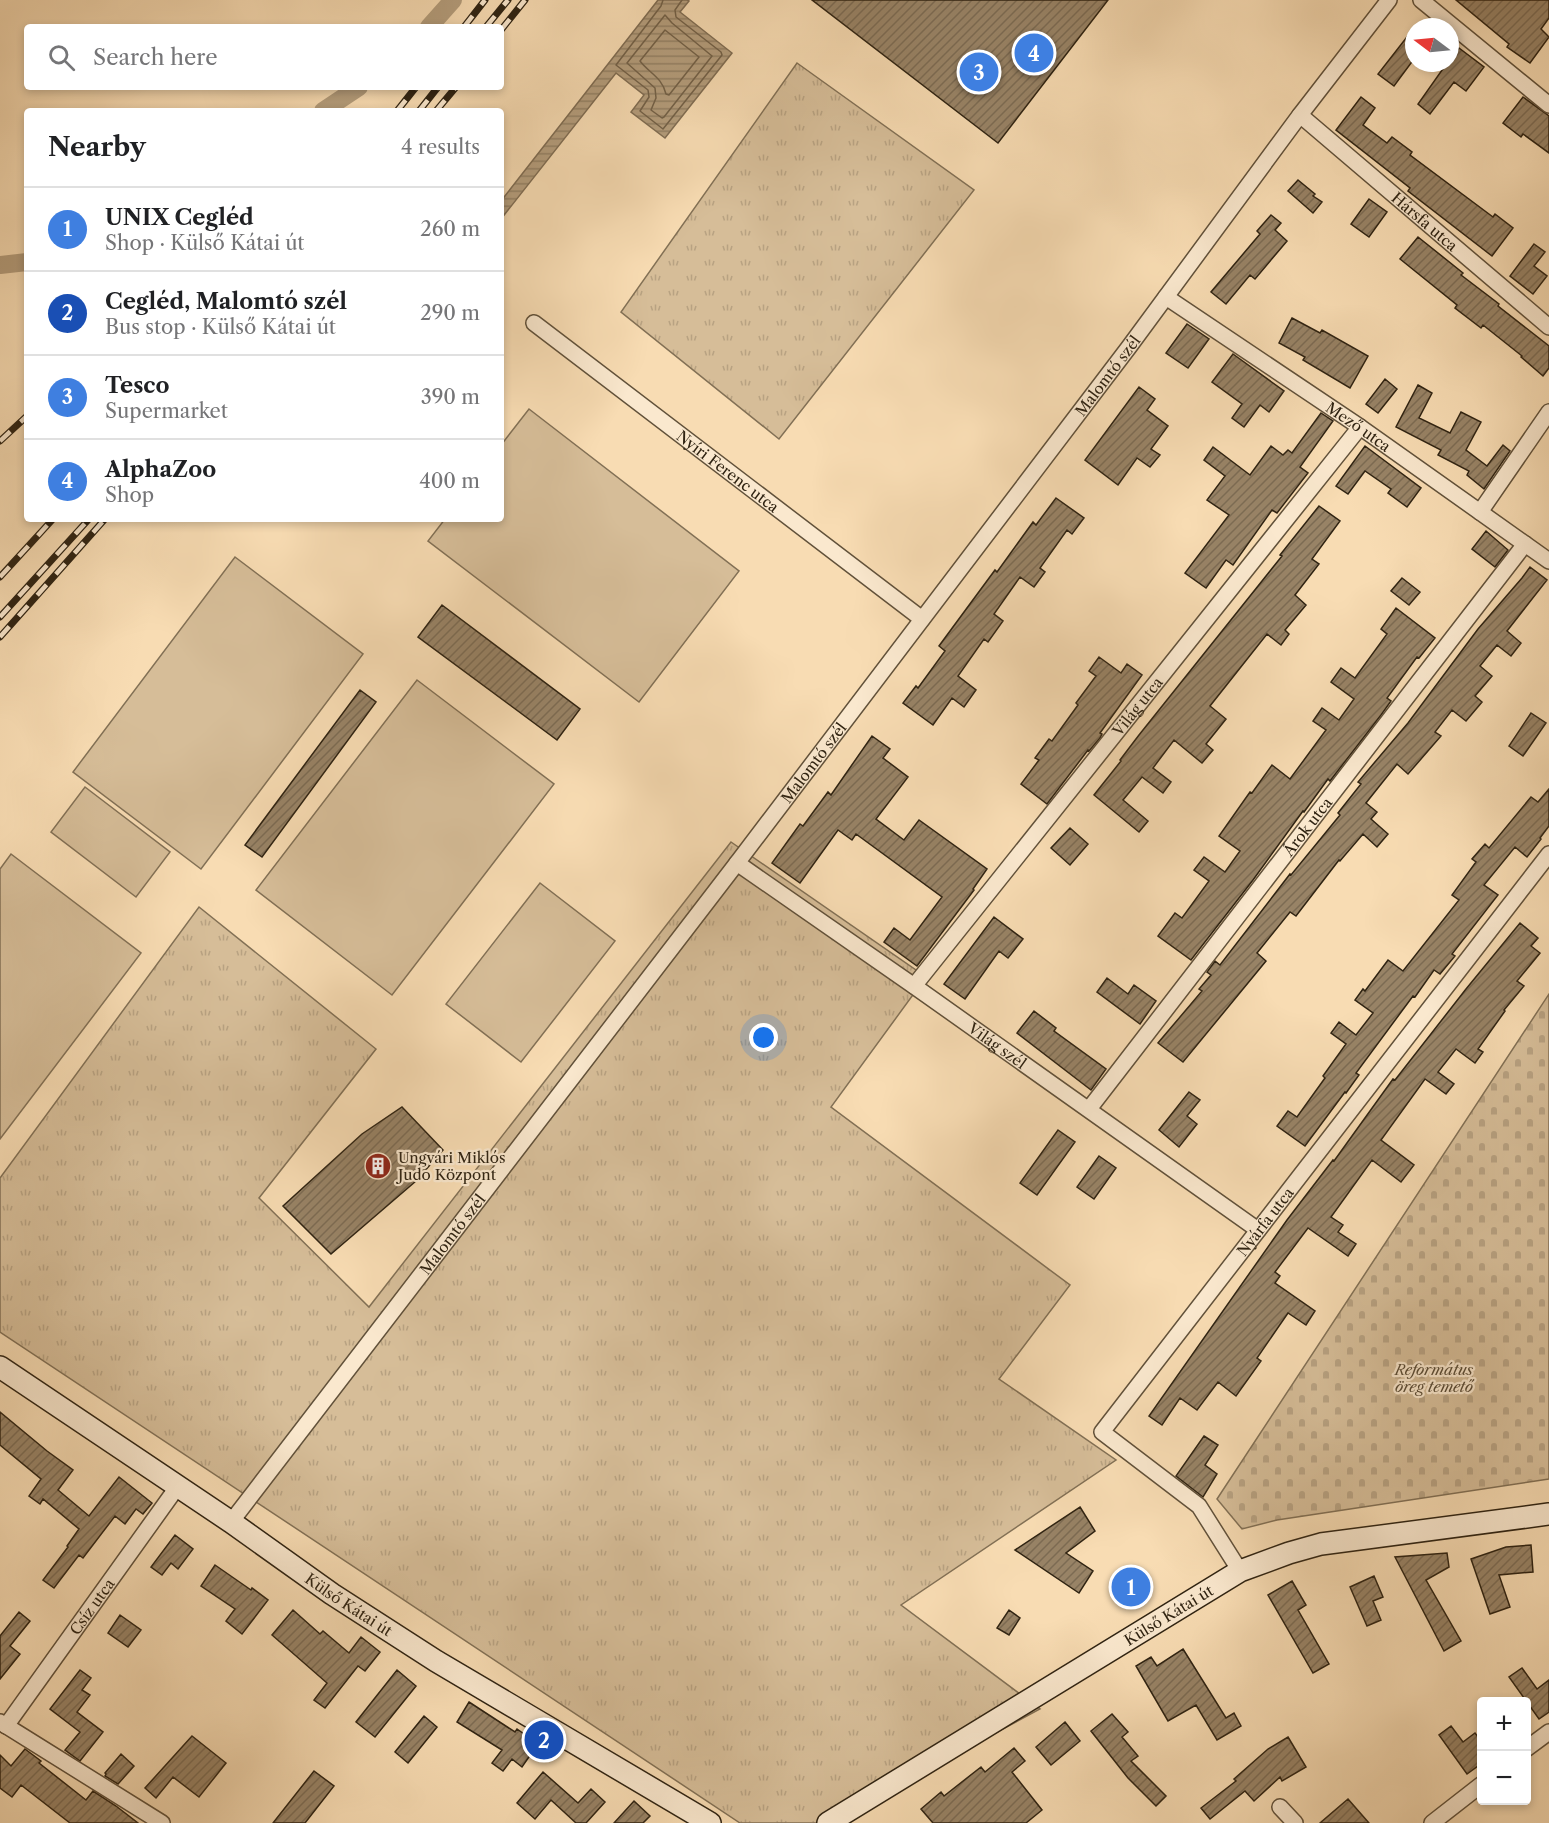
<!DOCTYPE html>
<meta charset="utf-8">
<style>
:root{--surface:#fff;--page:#f6f6f6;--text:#202124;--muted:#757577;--line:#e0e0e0;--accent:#8f2418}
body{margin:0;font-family:"Libre Caslon Text",serif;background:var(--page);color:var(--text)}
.controls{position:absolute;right:18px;bottom:18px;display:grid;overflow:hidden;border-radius:6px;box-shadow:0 3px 9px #0003}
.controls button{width:54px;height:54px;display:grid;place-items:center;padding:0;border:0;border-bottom:2px solid var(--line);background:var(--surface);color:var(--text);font:30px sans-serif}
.compass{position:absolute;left:1405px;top:18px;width:54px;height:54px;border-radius:50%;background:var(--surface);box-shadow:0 3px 9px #0003;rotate:286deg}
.you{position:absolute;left:764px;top:1038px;width:21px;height:21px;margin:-15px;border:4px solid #fff;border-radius:50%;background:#1a73e8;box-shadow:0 0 0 9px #1a73e833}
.badge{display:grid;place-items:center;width:39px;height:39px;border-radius:50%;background:var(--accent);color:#fff;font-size:20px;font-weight:700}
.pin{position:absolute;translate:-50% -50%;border:3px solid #fff;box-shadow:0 2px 6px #0006}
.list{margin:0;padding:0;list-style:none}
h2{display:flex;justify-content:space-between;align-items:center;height:78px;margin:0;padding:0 24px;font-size:26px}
h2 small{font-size:20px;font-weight:400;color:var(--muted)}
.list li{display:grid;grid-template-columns:39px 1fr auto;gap:18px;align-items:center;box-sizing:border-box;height:84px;padding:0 24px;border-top:2px solid var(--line)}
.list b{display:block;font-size:22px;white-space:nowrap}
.list p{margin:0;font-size:20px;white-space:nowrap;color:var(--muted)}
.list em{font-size:20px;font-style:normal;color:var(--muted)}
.icon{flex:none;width:33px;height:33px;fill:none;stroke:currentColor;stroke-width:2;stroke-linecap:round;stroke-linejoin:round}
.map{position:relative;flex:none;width:1549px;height:1823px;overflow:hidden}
.search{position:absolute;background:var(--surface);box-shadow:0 3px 9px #0003;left:24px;top:24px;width:480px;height:66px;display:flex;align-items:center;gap:15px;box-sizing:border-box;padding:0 21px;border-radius:6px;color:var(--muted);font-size:22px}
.panel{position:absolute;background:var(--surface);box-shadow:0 3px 9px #0003;left:24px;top:108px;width:480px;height:414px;border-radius:6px}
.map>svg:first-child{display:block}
.grass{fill:url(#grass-tufts);stroke:#827055;stroke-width:1.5}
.cemetery{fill:url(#cemetery-stones);stroke:#827055;stroke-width:1.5}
.green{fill:#d6bd98;stroke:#827055;stroke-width:1.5}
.water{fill:url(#water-rules);stroke:#7f6c52;stroke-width:1.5}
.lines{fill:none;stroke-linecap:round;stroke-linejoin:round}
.shore{stroke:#726047;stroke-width:1.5}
.canal{stroke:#b49d7c;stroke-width:18}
.building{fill:url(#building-hatch);stroke:#2f2312;stroke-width:1.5}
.street-casing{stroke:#61513a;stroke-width:18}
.secondary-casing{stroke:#2f2312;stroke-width:24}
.street{stroke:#fae8ce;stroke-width:15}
.secondary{stroke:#fae8ce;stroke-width:21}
.rail-casing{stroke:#2f2312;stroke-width:7}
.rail{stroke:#fae8ce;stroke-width:4.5;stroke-dasharray:14;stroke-linecap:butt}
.labels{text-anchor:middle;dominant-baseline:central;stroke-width:4.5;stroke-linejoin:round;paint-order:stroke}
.street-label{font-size:15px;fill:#2f2312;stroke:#fae8ce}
.poi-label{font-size:15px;fill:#2f2312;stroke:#fae8ce;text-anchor:start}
.park-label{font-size:15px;font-style:italic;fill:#594a34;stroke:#fae8ce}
</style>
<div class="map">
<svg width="1549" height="1823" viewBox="0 0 1549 1823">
<defs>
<pattern id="grass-tufts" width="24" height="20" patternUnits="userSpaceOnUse" patternTransform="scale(1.5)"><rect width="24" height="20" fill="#d6bd98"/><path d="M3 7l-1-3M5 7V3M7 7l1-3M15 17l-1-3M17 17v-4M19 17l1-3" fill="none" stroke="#b8a282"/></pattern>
<pattern id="cemetery-stones" width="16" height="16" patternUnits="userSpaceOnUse" patternTransform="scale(1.5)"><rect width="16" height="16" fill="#d6bd98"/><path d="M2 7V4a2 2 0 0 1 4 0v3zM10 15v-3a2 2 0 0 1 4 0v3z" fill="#b8a282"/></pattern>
<pattern id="water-rules" width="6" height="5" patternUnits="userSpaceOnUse" patternTransform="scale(1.5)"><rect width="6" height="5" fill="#b49d7c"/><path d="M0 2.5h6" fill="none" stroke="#938064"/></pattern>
<pattern id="building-hatch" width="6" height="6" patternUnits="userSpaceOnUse" patternTransform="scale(1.5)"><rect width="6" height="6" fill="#988366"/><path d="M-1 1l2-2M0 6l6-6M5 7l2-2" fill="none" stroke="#7c6b53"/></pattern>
</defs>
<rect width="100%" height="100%" fill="#f8dcb3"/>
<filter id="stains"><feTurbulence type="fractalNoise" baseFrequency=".00333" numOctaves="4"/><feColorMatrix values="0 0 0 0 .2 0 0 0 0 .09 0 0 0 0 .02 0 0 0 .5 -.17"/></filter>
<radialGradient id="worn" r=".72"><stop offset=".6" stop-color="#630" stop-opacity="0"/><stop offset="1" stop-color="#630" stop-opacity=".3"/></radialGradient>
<!-- grass -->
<path class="grass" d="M797,63L974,190L779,439L621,312Z
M731,842L926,977L831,1107L1070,1285L999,1379L1116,1460L901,1605L1040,1709L913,1777L837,1823H740L0,1332V1178L199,907L376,1049L259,1198L369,1307Z"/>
<!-- cemetery -->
<path class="cemetery" d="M1549,994V1479L1277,1520L1242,1529L1217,1499Z"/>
<!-- green -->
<path class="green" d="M529,409L739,571L639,702L428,541L445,519H501V445Z
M235,557L363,654L201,869L73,772Z
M417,680L554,784L392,995L256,890Z
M85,787L170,852L136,897L51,832Z
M11,854L141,953L0,1139V869Z
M540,883L615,941L521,1062L446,1004Z"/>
<!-- water -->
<path class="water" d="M658,0H687L689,1L680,12L732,53L665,138L631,112L644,95L616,73L501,219V201Z"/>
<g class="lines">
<!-- shore -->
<path class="shore" d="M663,0L661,6L616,65L648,90L649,97L640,111L663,129L722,55L721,52L676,17L675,10L682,0
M665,15L672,23L712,56L664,117L662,118L651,110L656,98L655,88L627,63Z
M665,30L699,57L669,95L666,94C662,77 649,73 640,61Z"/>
<!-- canal -->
<path class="canal" d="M429,27L453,0
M323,111L359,87
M0,265L27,262"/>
</g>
<!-- building -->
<path class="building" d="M812,0H1108L998,143Z
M1456,0H1549V18L1541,29L1549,37L1530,63L1507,47L1509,44Z
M1414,28V59L1394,86L1378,74Z
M1459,48L1484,67L1466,91L1454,82L1430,114L1418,104L1447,63H1450V59Z
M1361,97L1375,108L1363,125L1387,143L1392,137L1412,152L1410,155L1493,217L1495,214L1513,228L1492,256L1408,191L1410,188L1336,130Z
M1523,97L1549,116V153L1523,134L1521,137L1503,123Z
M1298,180L1315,194L1313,196L1322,202L1313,213L1288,191Z
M1369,199L1387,212L1369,237L1351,224Z
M1271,215L1281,223L1275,230L1287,241L1255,279L1250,275L1226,304L1211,292L1260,234L1257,231Z
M1418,237L1463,273L1461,275L1499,304L1498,306L1549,346V368L1543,376L1521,357L1522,356L1483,325L1481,328L1455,308L1457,305L1400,259Z
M1534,244L1545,252L1534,266L1547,276L1533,294L1510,276Z
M1292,318L1320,333L1322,330L1368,356L1350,388L1303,360L1305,357L1279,343Z
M1187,324L1209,339L1188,368L1166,353Z
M1233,354L1284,391L1269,412L1260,405L1244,427L1232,418L1242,404L1212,382Z
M1385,379L1397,389L1378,413L1366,404Z
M1418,385L1432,393L1419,418L1450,433L1461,412L1481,422L1466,450L1487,466L1503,445L1510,451L1484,489L1467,475L1469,471L1438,455L1441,450L1396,427Z
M1139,387L1155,399L1147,410L1168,426L1151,449L1160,455L1150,467L1137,458L1118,485L1085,460Z
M1321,413L1333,421L1300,467L1308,473L1277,513L1272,510L1233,565L1226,560L1206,588L1185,573L1229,515L1207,500L1225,476L1204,460L1213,447L1250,475L1271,446L1283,455L1288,450L1292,453Z
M1365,446L1421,488L1407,507L1388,493L1391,489L1365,471L1348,494L1336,486Z
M1056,498L1084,518L1072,534L1067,530L1040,568L1045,572L1034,587L1020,577L994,614L1003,621L988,642L984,639L958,676L976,690L964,707L952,698L933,725L903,703L916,686L918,688L945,651L939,646L995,570L997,572L1033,522L1036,525Z
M1319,506L1340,521L1312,559L1319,564L1295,595L1306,605L1285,630L1289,634L1281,645L1267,634L1210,706L1226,719L1206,744L1213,750L1202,763L1174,740L1153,768L1171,782L1163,793L1142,777L1123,800L1148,821L1139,832L1094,795L1121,761L1120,760L1139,735L1282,556L1280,555Z
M1486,531L1508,550L1495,567L1472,549Z
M1530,567L1547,580L1507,631L1521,643L1511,656L1497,645L1480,666L1492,676L1475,696L1482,702L1466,721L1452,710L1435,732L1441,736L1408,774L1397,764L1366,803L1377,812L1371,819L1388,834L1377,847L1363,834L1340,861L1339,860L1296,916L1290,912L1257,953L1266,961L1183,1062L1158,1043L1202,991L1199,989L1211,975L1207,972L1215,961L1220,965L1290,874L1291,875L1340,815L1338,813L1361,784L1358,782L1408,723L1478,629L1522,578Z
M1402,578L1420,592L1409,605L1391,591Z
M442,605L580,709L557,740L418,637Z
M1396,608L1435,638L1419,658L1417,657L1387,698L1391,701L1381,715L1330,781L1328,779L1304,812L1303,811L1253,880L1191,960L1158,936L1175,913L1182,918L1209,881L1194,870L1204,857L1225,872L1240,851L1219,836L1250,792L1252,793L1272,765L1290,779L1326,730L1313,721L1322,708L1339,720L1354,699L1331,682L1341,668L1355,678L1387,634L1381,629Z
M1099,657L1121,673L1127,664L1142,675L1100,733L1102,734L1100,738L1089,751L1088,750L1047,804L1021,784L1039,760L1035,758L1049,739L1052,741L1078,705L1076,703L1096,676L1089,671Z
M360,690L376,702L262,857L245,845Z
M1531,713L1546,723L1523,756L1509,746Z
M872,736L890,749L883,758L908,777L876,819L904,840L919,820L987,869L973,889L974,890L917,966L884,942L894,928L910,940L942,897L856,834L852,840L838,830L800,883L772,863L800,824L803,826L828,792L831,795Z
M1549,789V826L1540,838L1541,839L1527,857L1515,847L1484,885L1498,895L1452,954L1455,956L1440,974L1434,970L1415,997L1413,996L1356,1073L1359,1075L1346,1093L1345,1092L1305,1146L1277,1126L1288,1111L1297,1117L1325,1078L1323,1076L1346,1044L1331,1033L1339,1022L1356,1035L1373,1013L1355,1000L1363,989L1365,991L1388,960L1403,971L1459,900L1452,895L1476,862L1472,859L1485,844L1489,848L1531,797L1538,802Z
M1070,828L1088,844L1070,865L1051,848Z
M994,917L1023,939L1008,958L999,951L965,999L944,984Z
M1520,923L1538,938L1531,946L1540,953L1517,981L1524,986L1504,1010L1505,1011L1478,1049L1483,1052L1475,1063L1456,1049L1438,1072L1454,1084L1446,1094L1425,1079L1381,1140L1414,1165L1401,1182L1372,1160L1331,1217L1343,1225L1338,1232L1356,1244L1348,1256L1308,1228L1275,1272L1280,1276L1275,1283L1315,1311L1306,1325L1288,1313L1257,1358L1261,1361L1236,1396L1218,1382L1197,1410L1180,1398L1162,1425L1149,1416L1287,1220L1333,1160L1334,1161L1393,1079L1395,1080L1466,989Z
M1107,978L1128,994L1134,985L1156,1001L1140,1024L1097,992Z
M1034,1011L1056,1028L1054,1031L1106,1069L1091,1090L1017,1033Z
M1189,1092L1200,1100L1187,1116L1197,1124L1179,1147L1159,1130Z
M402,1107L443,1150L416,1181L331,1254L283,1206L362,1134Z
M1058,1130L1075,1142L1037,1195L1020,1183Z
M1099,1156L1116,1168L1094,1199L1077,1187Z
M0,1412L47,1451L73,1470L58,1490L89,1516L119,1477L152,1503L143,1514L136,1509L125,1524L115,1516L83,1558L79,1555L54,1588L43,1580L68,1547L67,1546L79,1529L43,1499L40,1504L29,1496L41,1479L0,1445Z
M1204,1436L1218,1445L1205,1465L1217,1474L1203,1497L1176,1476Z
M1080,1507L1095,1531L1066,1553L1093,1571L1079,1593L1015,1550Z
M175,1535L193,1549L178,1569L171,1563L162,1575L151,1567Z
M1531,1545L1533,1572L1499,1575L1510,1607L1490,1614L1471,1559L1506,1547Z
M1447,1553L1449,1567L1426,1580L1461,1641L1444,1651L1395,1557Z
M215,1565L251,1590L252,1588L268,1600L242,1634L226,1621L235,1609L201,1586Z
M1374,1576L1383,1597L1373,1601L1381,1620L1367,1626L1350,1587Z
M1292,1581L1306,1605L1298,1610L1329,1664L1313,1673L1268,1595Z
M293,1610L320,1634L323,1631L349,1653L361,1637L380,1652L365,1671L358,1666L325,1708L314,1700L327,1683L272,1635Z
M1009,1610L1020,1618L1009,1635L997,1628Z
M19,1612L30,1621L10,1646L20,1654L0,1679V1636Z
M120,1615L141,1630L128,1647L108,1633Z
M1183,1649L1226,1718L1234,1713L1241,1726L1217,1740L1196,1705L1168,1721L1136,1666L1151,1657L1157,1666Z
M1522,1668L1537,1689L1549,1680V1712L1539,1719L1509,1677Z
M80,1670L91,1678L82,1690L90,1695L77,1712L103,1732L80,1761L65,1750L80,1732L50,1709Z
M397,1670L416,1686L375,1737L356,1722Z
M469,1702L515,1732L517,1729L538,1744L522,1767L512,1759L503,1771L492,1763L502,1750L457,1722Z
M1112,1714L1128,1732L1122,1737L1138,1756L1131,1761L1166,1796L1156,1806L1128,1778L1091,1731Z
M424,1716L437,1727L408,1763L395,1752Z
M1065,1722L1080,1741L1051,1765L1036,1747Z
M1451,1726L1463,1742L1475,1733L1482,1742V1763L1467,1774L1439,1735Z
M192,1736L226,1763L199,1797L173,1777L156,1798L145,1788Z
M1288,1737L1306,1767L1282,1781L1280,1777L1254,1801L1245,1791L1210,1819L1201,1808L1236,1781L1234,1779L1268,1749Z
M1014,1748L1025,1761L1012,1772L1042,1810L1026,1823H933L921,1809L941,1792L944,1796L981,1767L985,1772Z
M25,1749L41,1761L39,1763L86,1800L93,1791L116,1806L138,1823H70L21,1785L12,1797L0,1788V1755L11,1766Z
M121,1754L134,1766L118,1784L105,1776L106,1774L105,1773Z
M314,1771L334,1786L305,1823H273Z
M543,1772L578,1803L591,1789L605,1802L586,1823H576L551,1800L535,1819L517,1803Z
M1348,1799L1369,1823H1320Z
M634,1801L650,1816L643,1823H614Z"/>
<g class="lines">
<defs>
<g id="street">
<path d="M1421,0L1549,105"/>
<path id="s1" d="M1300,115L1549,327"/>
<path id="s2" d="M1166,297L1360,427L1549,561"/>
<path id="s3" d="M534,323L922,619"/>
<path d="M1480,512L1549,412"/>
<path id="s4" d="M737,863L914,986L1258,1230"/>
<path id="s5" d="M914,986L1360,427"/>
<path id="s6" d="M1089,1109L1525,544"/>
<path id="s7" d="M231,1522L737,863L1129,347L1300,115L1389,0"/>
<path id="s8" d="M1240,1571L1199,1506L1102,1432L1549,854"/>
<path d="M0,1722L162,1823"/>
<path id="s9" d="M6,1726L178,1486"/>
<path d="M1526,1749L1549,1732"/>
<path d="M1280,1807L1295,1823"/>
<path d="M1432,1823L1482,1784"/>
</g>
<g id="secondary">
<path id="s10" d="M0,1367L231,1522L332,1594L436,1661L710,1823"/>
<path id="s11" d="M828,1823L1240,1571L1289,1553L1321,1544L1549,1514"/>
</g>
</defs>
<!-- street casing -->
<use href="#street" class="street-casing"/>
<!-- secondary casing -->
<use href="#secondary" class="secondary-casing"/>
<!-- street -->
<use href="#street" class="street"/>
<!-- secondary -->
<use href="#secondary" class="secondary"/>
<defs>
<path id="rail" d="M464,27L485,0
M486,27L508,0
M501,30L525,0
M397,111L416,87
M419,111L438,87
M436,111L456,87
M0,441L27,416
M0,577L53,519
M0,617L89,519
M0,637L105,519"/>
</defs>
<!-- rail casing -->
<use href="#rail" class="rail-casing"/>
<!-- rail -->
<use href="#rail" class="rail"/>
</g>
<!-- icons -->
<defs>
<symbol id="building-disc" viewBox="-11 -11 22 22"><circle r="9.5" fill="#8f2418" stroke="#fae8ce"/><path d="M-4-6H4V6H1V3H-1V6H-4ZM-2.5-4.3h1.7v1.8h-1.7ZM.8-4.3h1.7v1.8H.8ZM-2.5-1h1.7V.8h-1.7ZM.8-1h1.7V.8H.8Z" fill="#fff"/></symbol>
</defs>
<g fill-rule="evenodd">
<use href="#building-disc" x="363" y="1151" width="30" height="30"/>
</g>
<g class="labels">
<!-- street labels -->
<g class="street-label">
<text stroke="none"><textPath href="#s1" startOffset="164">Hársfa utca</textPath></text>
<text stroke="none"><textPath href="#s7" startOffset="1443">Malomtó szél</textPath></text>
<text stroke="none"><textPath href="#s2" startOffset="232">Mező utca</textPath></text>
<text stroke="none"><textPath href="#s3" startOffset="244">Nyíri Ferenc utca</textPath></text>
<text stroke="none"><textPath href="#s5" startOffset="358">Világ utca</textPath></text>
<text stroke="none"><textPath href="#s7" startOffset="957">Malomtó szél</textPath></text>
<text stroke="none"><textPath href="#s6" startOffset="357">Árok utca</textPath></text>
<text stroke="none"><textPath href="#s4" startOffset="318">Világ szél</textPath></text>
<text stroke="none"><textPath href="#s8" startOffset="465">Nyárfa utca</textPath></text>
<text stroke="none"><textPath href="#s7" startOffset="363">Malomtó szél</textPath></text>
<text stroke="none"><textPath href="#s10" startOffset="422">Külső Kátai út</textPath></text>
<text stroke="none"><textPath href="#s9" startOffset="147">Csíz utca</textPath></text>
<text stroke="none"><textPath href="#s11" startOffset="399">Külső Kátai út</textPath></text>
</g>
<!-- poi labels -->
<g class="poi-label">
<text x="398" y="1157">Ungvári Miklós<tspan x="398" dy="17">Judo Központ</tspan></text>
</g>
<!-- park labels -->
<g class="park-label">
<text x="1434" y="1369">Református<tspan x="1434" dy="17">öreg temető</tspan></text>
</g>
</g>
<rect width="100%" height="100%" filter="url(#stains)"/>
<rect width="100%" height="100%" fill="url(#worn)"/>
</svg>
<div class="controls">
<button>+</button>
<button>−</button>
</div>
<svg class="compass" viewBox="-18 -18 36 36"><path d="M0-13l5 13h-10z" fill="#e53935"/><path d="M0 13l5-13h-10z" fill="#757577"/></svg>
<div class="you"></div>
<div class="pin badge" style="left:1131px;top:1587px;background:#3f7fe0">1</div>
<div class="pin badge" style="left:544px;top:1740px;background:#1a4fb4">2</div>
<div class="pin badge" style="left:979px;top:72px;background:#3f7fe0">3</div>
<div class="pin badge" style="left:1034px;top:53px;background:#3f7fe0">4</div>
<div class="search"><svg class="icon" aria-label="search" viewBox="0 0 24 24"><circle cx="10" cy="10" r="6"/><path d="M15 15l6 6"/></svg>Search here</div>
<section class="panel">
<h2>Nearby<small>4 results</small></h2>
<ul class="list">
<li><span class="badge" style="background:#3f7fe0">1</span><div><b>UNIX Cegléd</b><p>Shop · Külső Kátai út</p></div><em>260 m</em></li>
<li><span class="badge" style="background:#1a4fb4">2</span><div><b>Cegléd, Malomtó szél</b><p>Bus stop · Külső Kátai út</p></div><em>290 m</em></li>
<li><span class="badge" style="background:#3f7fe0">3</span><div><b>Tesco</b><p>Supermarket</p></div><em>390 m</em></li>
<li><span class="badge" style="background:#3f7fe0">4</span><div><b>AlphaZoo</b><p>Shop</p></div><em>400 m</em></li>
</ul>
</section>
</div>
